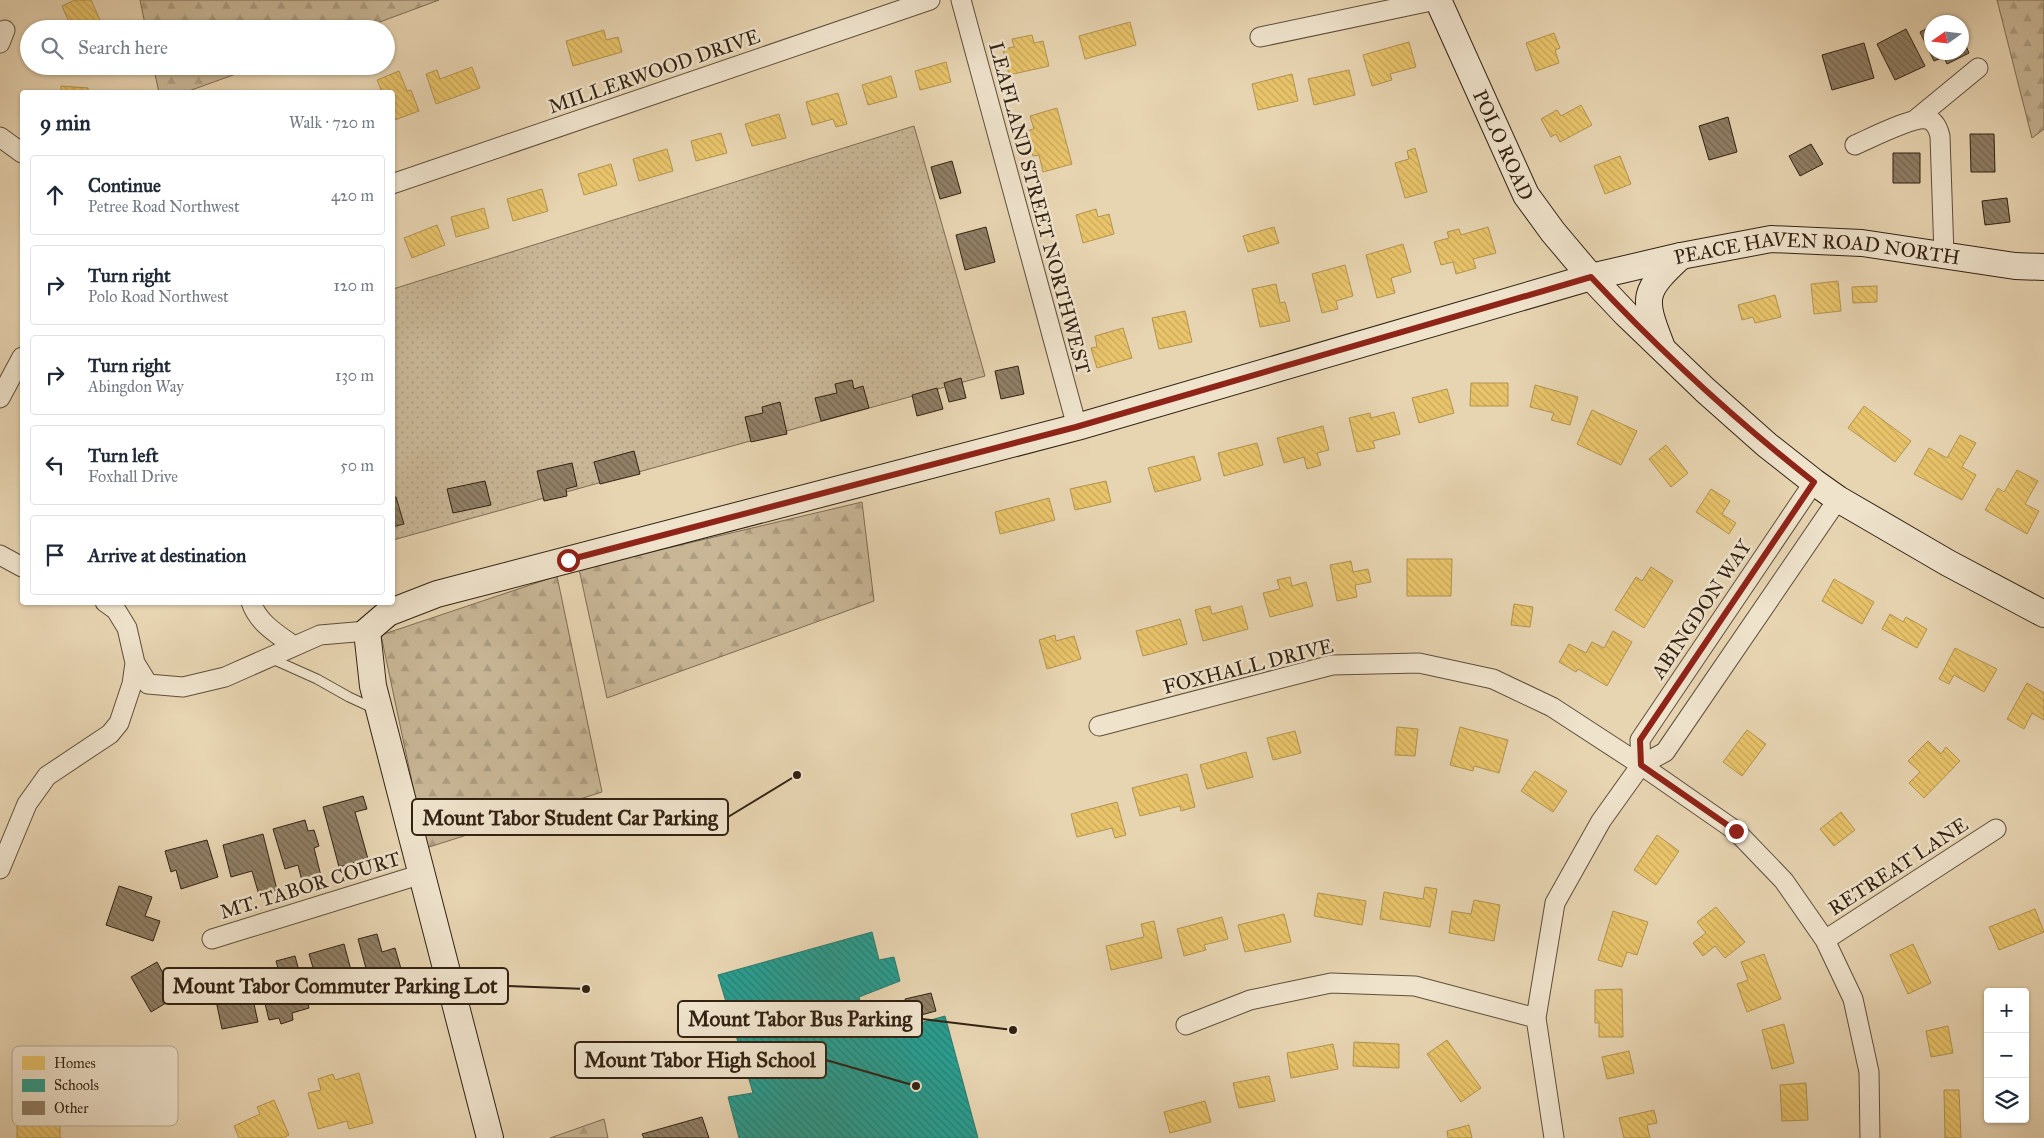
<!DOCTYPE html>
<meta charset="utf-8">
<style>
:root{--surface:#fff;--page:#f6f6f7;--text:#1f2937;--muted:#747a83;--line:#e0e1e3}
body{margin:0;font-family:"IM FELL Great Primer",serif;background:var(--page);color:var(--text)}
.controls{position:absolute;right:15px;bottom:15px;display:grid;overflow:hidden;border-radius:5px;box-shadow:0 1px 4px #0004}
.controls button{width:45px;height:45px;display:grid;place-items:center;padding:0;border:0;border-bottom:1px solid var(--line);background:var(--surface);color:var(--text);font:25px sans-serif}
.compass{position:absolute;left:1924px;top:15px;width:45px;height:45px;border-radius:50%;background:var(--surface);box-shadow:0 1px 4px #0004;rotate:256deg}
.stop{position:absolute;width:15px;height:15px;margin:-11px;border:4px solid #8f2418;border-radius:50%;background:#fff}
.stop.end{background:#8f2418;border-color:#fff;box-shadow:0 1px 5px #0008}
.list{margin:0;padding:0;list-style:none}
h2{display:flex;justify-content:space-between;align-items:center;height:65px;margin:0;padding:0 20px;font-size:21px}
h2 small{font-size:16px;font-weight:400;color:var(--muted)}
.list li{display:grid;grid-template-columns:32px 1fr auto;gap:15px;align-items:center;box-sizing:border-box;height:80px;margin:0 10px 10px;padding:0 10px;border:1px solid var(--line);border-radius:5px}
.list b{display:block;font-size:19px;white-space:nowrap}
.list p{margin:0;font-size:16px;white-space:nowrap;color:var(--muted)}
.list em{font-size:16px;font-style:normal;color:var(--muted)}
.icon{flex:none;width:28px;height:28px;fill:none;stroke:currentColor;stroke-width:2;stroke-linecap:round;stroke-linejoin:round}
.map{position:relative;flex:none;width:2044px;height:1138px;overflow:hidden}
.search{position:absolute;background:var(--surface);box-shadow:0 1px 4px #0004;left:20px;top:20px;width:375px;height:55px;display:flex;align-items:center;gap:12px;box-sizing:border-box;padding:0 18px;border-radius:28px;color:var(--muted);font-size:19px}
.panel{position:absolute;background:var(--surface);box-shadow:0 1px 4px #0004;left:20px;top:90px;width:375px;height:515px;border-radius:5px}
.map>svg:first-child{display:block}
.forest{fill:url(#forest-firs);stroke:#7d6c54}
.park{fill:url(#park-dots);stroke:#7d6c54}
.homes{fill:url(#homes-back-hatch);stroke:#b29350}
.schools{fill:url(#schools-back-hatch);stroke:#2c786a}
.building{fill:url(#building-back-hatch);stroke:#322213}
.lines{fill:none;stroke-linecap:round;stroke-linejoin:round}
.lane-casing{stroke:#5f4e3a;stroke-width:11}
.street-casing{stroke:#5f4e3a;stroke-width:21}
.secondary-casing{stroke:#322213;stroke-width:28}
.lane{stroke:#efe3cc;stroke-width:9}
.street{stroke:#efe3cc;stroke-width:19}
.secondary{stroke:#efe3cc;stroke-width:26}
.route{stroke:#8f2418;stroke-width:6}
.labels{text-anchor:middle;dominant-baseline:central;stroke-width:5;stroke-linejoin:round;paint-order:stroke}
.street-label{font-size:20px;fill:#322213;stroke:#efe3cc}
.key{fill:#efe3cc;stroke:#b6a994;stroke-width:1}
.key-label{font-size:14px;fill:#322213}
.leader{fill:none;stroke:#322213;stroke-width:2}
.callout-dot{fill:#322213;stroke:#efe3cc;stroke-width:2}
.callout{fill:#efe3cc;stroke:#322213;stroke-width:2}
.callout-label{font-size:21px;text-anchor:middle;font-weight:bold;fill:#322213}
</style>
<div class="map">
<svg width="2044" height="1138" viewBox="0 0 2044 1138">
<defs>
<pattern id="forest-firs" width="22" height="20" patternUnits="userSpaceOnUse" patternTransform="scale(1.25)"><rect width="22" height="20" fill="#c8b696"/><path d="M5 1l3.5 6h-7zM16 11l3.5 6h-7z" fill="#ac9c80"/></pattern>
<pattern id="park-dots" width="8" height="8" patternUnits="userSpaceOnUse" patternTransform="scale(1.25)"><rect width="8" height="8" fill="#c8b696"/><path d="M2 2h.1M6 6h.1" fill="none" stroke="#ac9c80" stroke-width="1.8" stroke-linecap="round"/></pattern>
<pattern id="homes-back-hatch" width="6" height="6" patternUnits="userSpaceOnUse" patternTransform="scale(1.25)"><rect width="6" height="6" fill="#e9c46a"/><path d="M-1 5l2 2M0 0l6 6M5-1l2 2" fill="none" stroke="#c8a85b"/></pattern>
<pattern id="schools-back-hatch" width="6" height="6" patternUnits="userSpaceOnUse" patternTransform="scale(1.25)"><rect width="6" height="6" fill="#2a9d8f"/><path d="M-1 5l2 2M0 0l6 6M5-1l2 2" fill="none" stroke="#258074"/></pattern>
<pattern id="building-back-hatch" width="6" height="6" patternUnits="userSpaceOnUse" patternTransform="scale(1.25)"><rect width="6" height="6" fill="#907f65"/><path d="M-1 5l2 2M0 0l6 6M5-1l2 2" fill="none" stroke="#766852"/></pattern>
</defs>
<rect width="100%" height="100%" fill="#e7d4b1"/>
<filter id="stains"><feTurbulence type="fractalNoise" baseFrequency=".004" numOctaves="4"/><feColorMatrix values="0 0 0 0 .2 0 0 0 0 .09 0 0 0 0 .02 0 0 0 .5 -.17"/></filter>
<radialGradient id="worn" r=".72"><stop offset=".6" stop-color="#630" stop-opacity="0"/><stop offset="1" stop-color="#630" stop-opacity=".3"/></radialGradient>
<!-- forest -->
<path class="forest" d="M140,0H439L361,29H146Z
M1997,0H2044V129L2032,138Z
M153,66H258L186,92H159Z
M862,502L874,601L607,698L579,569Z
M557,576L602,792L426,848L381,635Z
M604,1119L608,1138H550Z"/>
<!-- park -->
<path class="park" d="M914,126L985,376L393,540V289Z"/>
<!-- homes -->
<path class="homes" d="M75,0H91L104,29H72L62,6Z
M1130,22L1136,45L1085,59L1079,36Z
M604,30L606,40L618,37L622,52L573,66L566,41Z
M1554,33L1560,48L1555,50L1559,63L1536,71L1526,43Z
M1032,35L1034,43L1043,41L1049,66L1009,75L1003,49L1014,47L1012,39Z
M1409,42L1416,67L1390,74L1392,80L1372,86L1363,55Z
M946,62L951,82L920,90L915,71Z
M472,67L480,88L436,104L426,74L437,70L440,79Z
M1349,70L1355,95L1314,105L1308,79Z
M399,71L407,91L411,90L419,111L392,121V92H382L377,80Z
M1292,74L1298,101L1258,110L1252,84Z
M891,76L897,97L868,105L862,85Z
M61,86L88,88V92H61Z
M838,93L847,124L836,127L833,119L812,125L806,102Z
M1581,105L1592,125L1560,142L1556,134L1551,137L1541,119L1557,110L1561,116Z
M1057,108L1072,164L1043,172L1039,155L1033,156L1026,131L1034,129L1030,116Z
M779,114L786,138L752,146L745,124Z
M721,133L727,153L696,161L691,141Z
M1415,148L1427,192L1405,198L1395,163L1409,159L1407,151Z
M667,149L673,171L639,181L633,159Z
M1620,156L1631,184L1605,194L1594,166Z
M611,164L617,185L584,195L578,174Z
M542,189L548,211L513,221L507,199Z
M484,208L489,228L456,237L451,217Z
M1096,209L1098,217L1109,214L1114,234L1083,243L1076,215Z
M437,225L445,245L412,258L404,238Z
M1274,227L1279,243L1248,252L1243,236Z
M1488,227L1496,253L1473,259L1476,268L1456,274L1453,262L1441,265L1434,242L1449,238L1447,232L1459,229L1461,235Z
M1403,244L1411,272L1391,278L1395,293L1377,298L1366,255Z
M1345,265L1353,296L1336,301L1338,309L1322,313L1312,274Z
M1838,281L1841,311L1814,314L1811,284Z
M1276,284L1280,303L1285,302L1290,321L1260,327L1252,289Z
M1877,286V302L1853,303L1852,287Z
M1775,295L1781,317L1755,323L1753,317L1742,320L1738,305Z
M1185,311L1192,342L1159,349L1152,318Z
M1123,328L1132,358L1097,368L1091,348L1097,347L1095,336Z
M1471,383H1508V406H1470Z
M1535,385L1578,397L1570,425L1551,420L1554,413L1530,407Z
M1447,389L1454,413L1419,423L1412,398Z
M1864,406L1911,441L1895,462L1848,428Z
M1592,410L1637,431L1621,465L1577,444Z
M1394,412L1400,434L1373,441L1375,448L1357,452L1349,418L1370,413L1371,418Z
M1323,426L1329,450L1317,453L1321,465L1307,469L1304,457L1284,463L1277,438Z
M1960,435L1976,443L1962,467L1976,475L1962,500L1914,474L1929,448L1947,458Z
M1257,443L1263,465L1224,476L1218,453Z
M1666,445L1688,473L1671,487L1649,459Z
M1194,456L1201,480L1155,492L1148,468Z
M2017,470L2038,481L2025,504L2039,511L2027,534L1985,510L1998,488L2004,492Z
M1106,481L1111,502L1075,510L1070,489Z
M1711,489L1730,501L1722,514L1736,523L1729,534L1696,512Z
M1049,498L1055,520L1000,534L995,512Z
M1407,559H1452L1451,596H1407Z
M1351,561L1353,572L1368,569L1371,582L1355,585L1357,597L1337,601L1330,565Z
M1651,567L1673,581L1644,628L1615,610L1636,577L1642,581Z
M1290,577L1292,586L1306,582L1313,606L1270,617L1263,593L1280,589L1277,580Z
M1834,579L1874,602L1862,624L1822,601Z
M1514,604L1533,607L1530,627L1511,625Z
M1210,606L1212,614L1242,606L1248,629L1203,641L1195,610Z
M1890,614L1903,622L1906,617L1927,629L1917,648L1882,629Z
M1180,619L1187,644L1143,656L1136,631Z
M1613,631L1632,642L1607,686L1578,669L1576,672L1559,662L1569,644L1586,653L1592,642L1604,648Z
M1055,635L1056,641L1074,636L1081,659L1047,669L1039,640Z
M1955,648L1997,669L1984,692L1954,675L1949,684L1939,679Z
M2027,683L2044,693V720L2032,713L2024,729L2007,719Z
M1397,727L1418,729L1415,756L1395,755Z
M1460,727L1508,740L1499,773L1474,766L1473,771L1450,765Z
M1747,730L1766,744L1742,776L1723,762Z
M1295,731L1301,753L1273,760L1267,738Z
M1928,741L1941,754L1946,747L1960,761L1924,798L1909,783L1920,772L1908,761Z
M1246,752L1253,777L1207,789L1200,765Z
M1535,771L1567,791L1553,812L1521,791Z
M1187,774L1195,807L1181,811L1180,806L1140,816L1132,788Z
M1117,802L1126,835L1115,838L1112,828L1077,837L1071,814Z
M1841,812L1855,830L1834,846L1820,829Z
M1657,835L1679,851L1656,885L1634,870Z
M1425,887L1437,889L1430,927L1380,919L1384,892L1423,899Z
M1318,893L1366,901L1362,925L1314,916Z
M1474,900L1500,905L1494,941L1449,933L1452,911L1471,914Z
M1716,907L1745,942L1725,958L1715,946L1703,956L1693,943L1706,933L1697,922Z
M2035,909L2044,932L1999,950L1989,927Z
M1613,911L1648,922L1637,955L1627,952L1622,967L1598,960Z
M1284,914L1291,942L1245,952L1238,925Z
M1222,917L1228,939L1204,945L1206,950L1184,956L1177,929Z
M1154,921L1162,958L1111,970L1106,946L1144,937L1141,924Z
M1913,944L1931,983L1908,994L1890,955Z
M1764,954L1781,999L1747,1012L1737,984L1748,980L1741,962Z
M1622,989L1623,1037H1599V1023H1595V990Z
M1784,1024L1794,1063L1772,1069L1762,1030Z
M1948,1026L1953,1053L1931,1057L1926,1031Z
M1447,1040L1481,1088L1461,1102L1427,1054Z
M1354,1042L1399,1044V1068L1353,1066Z
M1333,1044L1338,1069L1291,1078L1287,1053Z
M1629,1051L1634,1073L1607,1079L1602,1057Z
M359,1073L373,1123L349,1129L347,1121L318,1129L308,1093L321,1090L318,1079L333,1074L335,1080Z
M1269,1076L1275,1101L1239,1108L1233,1083Z
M1806,1083L1808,1120L1782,1121L1780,1085Z
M1944,1090H1959L1961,1138H1945Z
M274,1100L289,1135L283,1138H239L234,1126L260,1114L257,1107Z
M1205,1101L1211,1122L1170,1133L1164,1112Z
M1654,1110L1657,1123L1647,1125L1650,1138H1624L1619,1118Z
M35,1112H48L49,1120H60V1138H17V1120L35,1119Z
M1469,1125L1472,1138H1448L1447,1131Z"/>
<!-- schools -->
<path class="schools" d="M872,932L879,960L894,957L900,981L859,997L867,1038L945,1016L978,1138H739L728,1097L753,1093L718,975Z"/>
<!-- building -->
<path class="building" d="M1932,26V52H1962V37L1969,53L1947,64L1944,57L1934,61L1920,32Z
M1906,29L1925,66L1895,80L1877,44Z
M1864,43L1874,78L1832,90L1822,55Z
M1728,117L1737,152L1709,160L1699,126Z
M1970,134H1994L1995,172H1971Z
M1811,144L1823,164L1800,176L1789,156Z
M1893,153H1920V183H1893Z
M952,161L961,193L940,199L931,167Z
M2007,198L2010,222L1985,225L1982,201Z
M986,227L995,262L965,270L956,235Z
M1018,366L1024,394L1001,399L995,371Z
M961,378L966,398L949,402L944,383Z
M852,380L854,389L863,386L869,408L821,421L815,398L837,393L835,384Z
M937,388L943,409L917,416L912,395Z
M780,402L787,434L751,442L745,417L763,413L762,407Z
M634,451L640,474L600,484L594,462Z
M572,463L577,486L566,489L567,496L544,501L537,471Z
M485,481L491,505L453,513L447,489Z
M396,497L404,524L392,527V498Z
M363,796L367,809L355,812L368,859L339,867L323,807Z
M305,820L308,831L314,830L319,846L314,848L321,876L302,881L298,865L285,869L273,829Z
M263,834L277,890L259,895L252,871L231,877L223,845Z
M207,840L218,877L181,889L176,870L171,872L165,851Z
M119,886L152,897L145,916L160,921L153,941L106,925Z
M377,934L382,952L395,948L404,979L371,987L358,939Z
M344,944L355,985L321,995L309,954Z
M295,956L309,1008L292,1013L293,1020L281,1024L279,1018L269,1020L261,987L282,982L276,961Z
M157,962L176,997L151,1012L131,977Z
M239,991L241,997L252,995L258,1022L222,1029L215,996Z
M931,993L936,1011L910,1018L905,999Z
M898,1001L904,1022L874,1030L868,1008Z
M702,1117L709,1138H644L642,1134Z"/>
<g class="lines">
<defs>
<path id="lane" d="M270,658L317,679L349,697L375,709"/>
<path id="street" d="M961,0L1077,427
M1260,37L1436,0
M0,43L5,30
M1916,119L1978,68
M0,137L22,153
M1855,145C1869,139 1912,117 1926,119C1935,120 1938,128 1940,136L1944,255
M392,184L930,0
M0,398L22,357
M0,555L22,567
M251,602C258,623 277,634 294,646
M135,663L148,684L183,687L225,677L320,635L367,631
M1099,726L1332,665L1419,663L1493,679L1552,707L1641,765L1736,831L1784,881L1825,940L1853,999L1869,1072L1870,1138
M1641,765L1640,740L1814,482
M0,869L27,804L47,776L110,734L119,723L132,684L135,663L127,628L116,610L105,602
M212,939L422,874
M1825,940L1996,829
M1186,1025L1250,1000L1331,983L1415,986L1536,1018
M1554,1138L1536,1018L1555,903L1601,821L1641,765L1665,752L1838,499"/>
<g id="secondary">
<path id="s1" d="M1438,0L1526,195L1553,232L1591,277L1626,314L1705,390L1767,445L1814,482L1838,499L1948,563L2044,614"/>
<path d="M1661,345C1642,297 1643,291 1681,256"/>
<path id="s2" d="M490,1138L373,686L367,631L388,613L437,594L1077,427L1591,277L1681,256L1771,239L1862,243L2015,266L2044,267"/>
</g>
</defs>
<!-- lane casing -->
<use href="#lane" class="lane-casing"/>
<!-- street casing -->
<use href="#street" class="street-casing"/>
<!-- secondary casing -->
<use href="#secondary" class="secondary-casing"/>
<!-- lane -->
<use href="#lane" class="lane"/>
<!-- street -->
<use href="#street" class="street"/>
<!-- secondary -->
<use href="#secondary" class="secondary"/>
</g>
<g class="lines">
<!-- route -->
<path class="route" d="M568,560L1076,427L1591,277C1660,351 1734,419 1814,482L1640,740L1641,765L1736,831"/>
</g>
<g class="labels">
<!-- street labels -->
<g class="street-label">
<text transform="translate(654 71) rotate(-19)">MILLERWOOD DRIVE</text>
<text stroke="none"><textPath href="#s1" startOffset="159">POLO ROAD</textPath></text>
<text transform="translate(1040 208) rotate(75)">LEAFLAND STREET NORTHWEST</text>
<text stroke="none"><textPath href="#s2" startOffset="2029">PEACE HAVEN ROAD NORTH</textPath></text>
<text transform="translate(1701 609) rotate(-56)">ABINGDON WAY</text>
<text transform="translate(1248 666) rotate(-14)">FOXHALL DRIVE</text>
<text transform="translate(1898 866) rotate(-33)">RETREAT LANE</text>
<text transform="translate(310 885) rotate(-17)">MT. TABOR COURT</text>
</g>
</g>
<!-- legend -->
<rect x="12" y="1046" width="166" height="80" rx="8" class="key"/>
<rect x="22" y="1056" width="23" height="14" fill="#e9c46a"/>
<rect x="22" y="1079" width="23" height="13" fill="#2a9d8f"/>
<rect x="22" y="1101" width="23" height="14" fill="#907f65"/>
<g class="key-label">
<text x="54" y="1068">Homes</text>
<text x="54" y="1090">Schools</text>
<text x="54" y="1113">Other</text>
</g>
<!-- callouts -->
<path class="leader" d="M797 775L728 817M586 989L508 986M1013 1030L922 1019M916 1086L826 1060"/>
<g class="callout-dot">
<circle cx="797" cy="775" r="5"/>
<circle cx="586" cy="989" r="5"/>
<circle cx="1013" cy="1030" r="5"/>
<circle cx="916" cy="1086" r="5"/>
</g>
<g class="callout">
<rect x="412" y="799" width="316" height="36" rx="5"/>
<rect x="163" y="968" width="345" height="36" rx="5"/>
<rect x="678" y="1001" width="244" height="36" rx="5"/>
<rect x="575" y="1042" width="251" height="36" rx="5"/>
</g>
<g class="callout-label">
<text x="570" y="825">Mount Tabor Student Car Parking</text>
<text x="335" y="993">Mount Tabor Commuter Parking Lot</text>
<text x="800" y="1026">Mount Tabor Bus Parking</text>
<text x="700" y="1067">Mount Tabor High School</text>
</g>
<rect width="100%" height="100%" filter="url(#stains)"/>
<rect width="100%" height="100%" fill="url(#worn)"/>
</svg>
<div class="controls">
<button>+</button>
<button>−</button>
<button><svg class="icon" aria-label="layers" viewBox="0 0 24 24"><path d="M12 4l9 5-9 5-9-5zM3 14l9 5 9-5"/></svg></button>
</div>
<svg class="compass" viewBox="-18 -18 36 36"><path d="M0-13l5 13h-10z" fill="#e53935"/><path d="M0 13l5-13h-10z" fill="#747a83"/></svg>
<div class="stop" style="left:568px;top:560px"></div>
<div class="stop end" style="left:1736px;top:831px"></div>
<div class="search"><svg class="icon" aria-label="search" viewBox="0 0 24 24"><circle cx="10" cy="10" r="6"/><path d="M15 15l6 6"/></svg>Search here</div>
<section class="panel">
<h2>9 min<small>Walk · 720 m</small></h2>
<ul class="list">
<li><svg class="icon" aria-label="ahead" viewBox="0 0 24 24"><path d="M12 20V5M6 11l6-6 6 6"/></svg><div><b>Continue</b><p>Petree Road Northwest</p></div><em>420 m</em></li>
<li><svg class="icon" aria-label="right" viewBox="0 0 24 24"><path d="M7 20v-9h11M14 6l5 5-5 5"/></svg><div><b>Turn right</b><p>Polo Road Northwest</p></div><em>120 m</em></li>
<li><svg class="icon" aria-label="right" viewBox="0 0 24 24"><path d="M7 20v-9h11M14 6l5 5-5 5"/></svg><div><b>Turn right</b><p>Abingdon Way</p></div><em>130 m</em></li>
<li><svg class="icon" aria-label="left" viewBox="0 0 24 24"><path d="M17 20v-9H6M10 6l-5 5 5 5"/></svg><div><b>Turn left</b><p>Foxhall Drive</p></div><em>50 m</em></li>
<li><svg class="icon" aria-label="arrive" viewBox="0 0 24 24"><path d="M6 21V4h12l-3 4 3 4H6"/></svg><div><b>Arrive at destination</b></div></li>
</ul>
</section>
</div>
